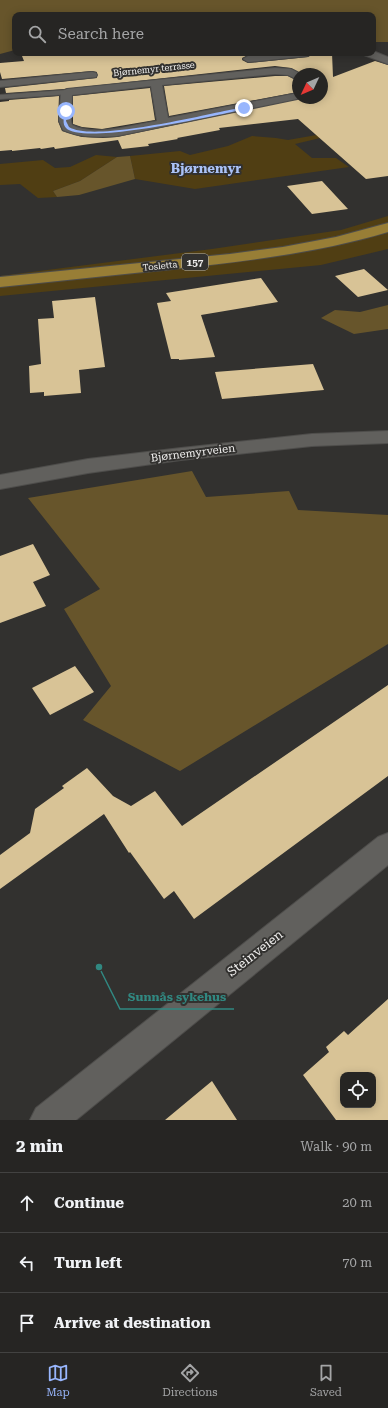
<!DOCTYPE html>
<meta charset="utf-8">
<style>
:root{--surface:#262523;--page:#2e2d2b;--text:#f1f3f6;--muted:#a4a5a6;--line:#424241;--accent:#98b6fd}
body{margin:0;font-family:"Roboto Serif",serif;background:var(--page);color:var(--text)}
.controls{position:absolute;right:12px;bottom:12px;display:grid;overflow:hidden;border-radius:8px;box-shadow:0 2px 10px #0003}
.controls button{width:36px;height:36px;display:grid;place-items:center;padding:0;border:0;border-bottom:1px solid var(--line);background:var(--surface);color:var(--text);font:20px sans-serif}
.compass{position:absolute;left:292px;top:68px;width:36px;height:36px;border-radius:50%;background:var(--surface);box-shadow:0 2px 10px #0003;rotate:226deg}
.stop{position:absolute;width:12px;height:12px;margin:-9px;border:3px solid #98b6fd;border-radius:50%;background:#fff}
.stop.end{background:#98b6fd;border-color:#fff;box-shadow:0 1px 4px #0008}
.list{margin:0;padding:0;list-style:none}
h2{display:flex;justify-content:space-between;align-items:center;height:52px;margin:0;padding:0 16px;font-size:17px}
h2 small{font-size:13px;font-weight:400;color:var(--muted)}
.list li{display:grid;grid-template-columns:26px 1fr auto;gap:12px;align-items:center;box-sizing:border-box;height:60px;padding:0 16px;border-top:1px solid var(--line)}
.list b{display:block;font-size:15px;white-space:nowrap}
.list em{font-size:13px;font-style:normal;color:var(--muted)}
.icon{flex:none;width:22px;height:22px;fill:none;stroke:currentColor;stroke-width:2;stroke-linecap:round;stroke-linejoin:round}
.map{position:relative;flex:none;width:388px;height:1120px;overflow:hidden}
.search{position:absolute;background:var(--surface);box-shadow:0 2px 10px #0003;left:12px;right:12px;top:12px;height:44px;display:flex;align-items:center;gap:10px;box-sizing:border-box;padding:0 14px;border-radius:8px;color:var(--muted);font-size:15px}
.sheet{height:232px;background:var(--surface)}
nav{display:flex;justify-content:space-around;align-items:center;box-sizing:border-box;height:56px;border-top:1px solid var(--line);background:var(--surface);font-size:11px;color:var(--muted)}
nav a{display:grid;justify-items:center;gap:2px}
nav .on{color:var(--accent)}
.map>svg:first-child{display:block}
.green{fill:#503e13}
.forest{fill:#67552b}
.building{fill:#d8c396;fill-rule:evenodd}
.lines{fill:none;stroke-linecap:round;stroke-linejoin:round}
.service-casing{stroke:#4e4d4b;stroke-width:2}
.minor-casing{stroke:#4e4d4b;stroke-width:2}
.primary-casing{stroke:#4e4d4b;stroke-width:2}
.service{fill:#61605d;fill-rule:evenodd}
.minor{fill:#61605d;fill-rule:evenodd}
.primary{fill:#987e36;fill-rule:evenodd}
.route{fill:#98b6fd}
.labels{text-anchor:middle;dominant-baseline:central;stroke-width:4;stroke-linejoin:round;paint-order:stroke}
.far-street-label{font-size:9px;fill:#f1f0ef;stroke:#32312f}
.shield{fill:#32312f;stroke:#b8b7b5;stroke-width:1}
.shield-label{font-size:10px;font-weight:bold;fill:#f1f0ef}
.street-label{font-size:11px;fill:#f1f0ef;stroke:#32312f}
.far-district-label{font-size:13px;font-weight:bold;fill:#abc3f8;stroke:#32312f}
.near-street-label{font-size:13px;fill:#f1f0ef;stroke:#32312f}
.leader{fill:none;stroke:#318881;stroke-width:1.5}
.callout-dot{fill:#318881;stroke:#32312f;stroke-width:1.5}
.callout-label{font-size:12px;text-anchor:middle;font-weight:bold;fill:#318881;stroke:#32312f;stroke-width:4;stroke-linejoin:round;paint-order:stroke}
</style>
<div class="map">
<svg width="388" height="1120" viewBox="0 0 388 1120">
<rect width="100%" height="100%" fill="#32312f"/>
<!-- green -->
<path class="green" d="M328,133L333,135L295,144L312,158H336L349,167L195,189L135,179L130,156L180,151L190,155L228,146L252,136L276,138L288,140Z
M96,155L117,157L80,181L53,191L57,197L38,198L20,184L0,185V164L43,160L55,168L70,167Z
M388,216V249L321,265L0,296V276L212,249L341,230Z"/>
<!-- forest -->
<path class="forest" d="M0,0H388V42H373V15H15V50L0,54Z
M130,156L135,179L79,195L57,197L53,191L80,181L117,157Z
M388,305V329L354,334L321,318L335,310L360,312Z
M192,471L206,497L289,491L298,510L388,515V644L180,771L83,720L111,686L64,609L100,589L28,498Z"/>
<!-- building -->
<path class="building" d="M53,53H262L248,55L242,58V60L248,63L308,57L314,53H332L333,77L375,61L388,65V176L366,179L298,119L219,128L220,130L177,138L178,139L148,144L149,146L122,149L118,140L55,149L54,147L41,149L40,148L12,151V150L0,151V102L9,101V100L59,96L58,121L62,131L82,137L103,138L117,137L303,98H322V74H302L291,68L275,66L64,89L6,93L5,88L97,78V72L92,71L2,79L0,72V63L24,61L22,56Z
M275,76H288L298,81V92L169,116L164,86Z
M150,88L155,120L102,129L82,127L73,124V96Z
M322,181L348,209L312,214L287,186Z
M364,269L388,290L358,297L335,276Z
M261,278L278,302L201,315L215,357L179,360V359H171L157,303L171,301L166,293Z
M95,297L105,367L79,370L81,393L44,396V392L30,393L29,366L41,364L38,319L54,318L52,301Z
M313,364L324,390L222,399L215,372Z
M33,544L50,575L33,582L46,606L0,623V556Z
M75,666L94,692L50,715L32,688Z
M388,685V776L194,919L174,891L164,899L130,852L129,853L104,814L0,889V855L30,833L35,809L64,788L62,786L87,768L113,796L131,806L155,791L182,826Z
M388,999V1120H336L303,1075L329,1052L326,1047L344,1031L348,1035ZM343,1075H373V1105H343Z
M212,1081L237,1120H165Z"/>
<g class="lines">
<defs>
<path id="service" d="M67,90H70V94L0,99V95Z"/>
<path id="minor" d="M373,51L388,57V64L364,55L363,53H373Z
M277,53H313L308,56L248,62L243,59L248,56Z
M275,68L291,69L301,74H298V80L288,75L275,74L162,85L168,118L298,93V98H302L117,136C98,137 80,138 63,130L59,121L61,92L67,89ZM151,86L157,121C132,125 95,137 72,125L71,121L72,95Z
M92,72L96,73L97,75L96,77L0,87V81Z
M388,431V443L312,446L181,460L88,473L0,489V475L88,459L181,448L312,434Z
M388,833V865L76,1120H30L36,1108L378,837Z"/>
<path id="primary" d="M388,223V232C318,253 246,261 173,269C115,275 58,281 0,287V277L230,254L283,247L336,237Z"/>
</defs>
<!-- service casing -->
<use href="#service" class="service-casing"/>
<!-- minor casing -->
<use href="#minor" class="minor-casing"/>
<!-- primary casing -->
<use href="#primary" class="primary-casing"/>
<!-- service -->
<use href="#service" class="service"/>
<!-- minor -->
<use href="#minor" class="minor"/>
<!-- primary -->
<use href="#primary" class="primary"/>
</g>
<!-- route -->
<path class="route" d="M244,107L245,109C218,115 84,146 66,128C62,124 64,117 65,111L68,110L66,121L69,127C94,143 211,113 244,107Z"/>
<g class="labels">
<!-- far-street labels -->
<g class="far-street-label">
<text transform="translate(154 69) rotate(-6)">Bjørnemyr terrasse</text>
<text transform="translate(160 266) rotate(-6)">Tosletta</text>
</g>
<!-- shield labels -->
<rect class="shield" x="182" y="254" width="26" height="16" rx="3"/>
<g class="shield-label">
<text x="195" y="262">157</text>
</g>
<!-- street labels -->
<g class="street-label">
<text transform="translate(193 453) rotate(-7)">Bjørnemyrveien</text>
</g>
<!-- far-district labels -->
<g class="far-district-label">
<text x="206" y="168">Bjørnemyr</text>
</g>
<!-- near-street labels -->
<g class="near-street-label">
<text transform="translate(255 953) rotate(-38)">Steinveien</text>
</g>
</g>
<!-- callouts -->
<path class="leader" d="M99 967L120 1009H234"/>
<circle class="callout-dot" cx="99" cy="967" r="4"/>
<g class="callout-label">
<text x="177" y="1001">Sunnås sykehus</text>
</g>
</svg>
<div class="controls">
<button><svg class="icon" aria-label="locate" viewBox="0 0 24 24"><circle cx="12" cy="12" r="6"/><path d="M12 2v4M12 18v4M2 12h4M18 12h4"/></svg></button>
</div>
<svg class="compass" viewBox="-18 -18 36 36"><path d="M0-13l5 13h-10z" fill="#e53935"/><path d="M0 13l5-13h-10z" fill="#a4a5a6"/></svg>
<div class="stop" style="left:66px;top:111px"></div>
<div class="stop end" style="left:244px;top:108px"></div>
<div class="search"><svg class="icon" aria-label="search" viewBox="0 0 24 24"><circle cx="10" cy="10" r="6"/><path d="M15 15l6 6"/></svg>Search here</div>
</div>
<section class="sheet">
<h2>2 min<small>Walk · 90 m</small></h2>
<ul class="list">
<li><svg class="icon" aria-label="ahead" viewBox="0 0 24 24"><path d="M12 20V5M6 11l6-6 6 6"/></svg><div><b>Continue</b></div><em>20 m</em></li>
<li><svg class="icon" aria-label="left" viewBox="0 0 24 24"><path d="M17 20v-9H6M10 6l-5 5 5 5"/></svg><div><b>Turn left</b></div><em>70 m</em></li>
<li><svg class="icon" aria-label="arrive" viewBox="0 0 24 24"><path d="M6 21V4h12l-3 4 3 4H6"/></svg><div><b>Arrive at destination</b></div></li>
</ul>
</section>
<nav>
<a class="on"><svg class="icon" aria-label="map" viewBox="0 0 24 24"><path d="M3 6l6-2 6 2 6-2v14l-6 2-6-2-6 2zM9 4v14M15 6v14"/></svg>Map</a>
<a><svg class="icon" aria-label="directions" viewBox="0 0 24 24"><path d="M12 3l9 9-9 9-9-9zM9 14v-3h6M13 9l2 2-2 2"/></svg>Directions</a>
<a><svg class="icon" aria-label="saved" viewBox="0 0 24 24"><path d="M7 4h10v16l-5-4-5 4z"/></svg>Saved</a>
</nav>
